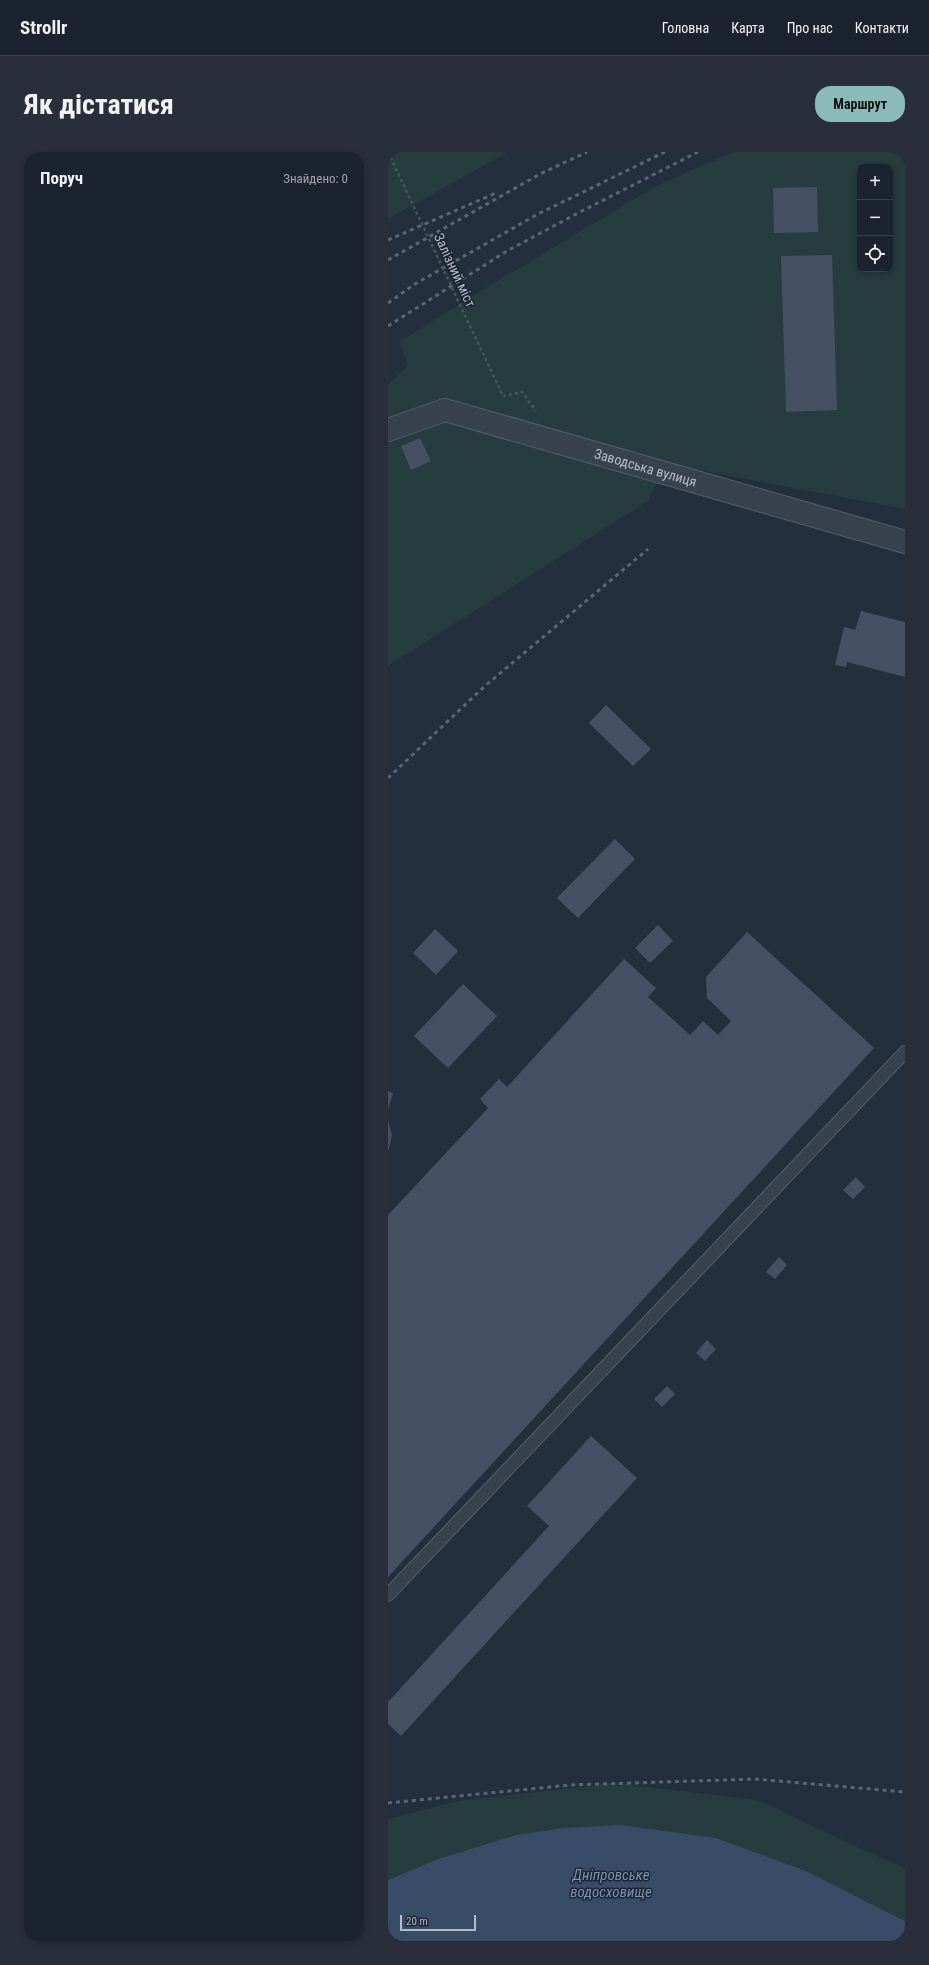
<!DOCTYPE html>
<html lang="uk">
<meta charset="utf-8">
<style>
:root{--surface:#1b232e;--page:#282f3a;--text:#f1f3f6;--muted:#a0a4aa;--line:#39404a;--accent:#8bbbb9}
body{margin:0;font-family:"Roboto Condensed",sans-serif;background:var(--page);color:var(--text)}
.controls{position:absolute;right:12px;top:12px;display:grid;overflow:hidden;border-radius:8px;box-shadow:0 2px 6px #0003}
.controls button{width:36px;height:36px;display:grid;place-items:center;padding:0;border:0;border-bottom:1px solid var(--line);background:var(--surface);color:var(--text);font:20px sans-serif}
.scale{position:absolute;left:12px;bottom:10px;width:76px;box-sizing:border-box;padding-left:4px;border:2px solid #b4bcc9;border-top:0;font-size:11px;line-height:14px;white-space:nowrap;color:#b4bcc9;-webkit-text-stroke:3px #1d2633;paint-order:stroke}
.list{margin:0;padding:0;list-style:none}
h2{display:flex;justify-content:space-between;align-items:center;height:52px;margin:0;padding:0 16px;font-size:17px}
h2 small{font-size:13px;font-weight:400;color:var(--muted)}
.icon{flex:none;width:22px;height:22px;fill:none;stroke:currentColor;stroke-width:2;stroke-linecap:round;stroke-linejoin:round}
.map{position:relative;flex:none;width:517px;height:1789px;overflow:hidden;border-radius:16px}
header{display:flex;align-items:center;gap:24px;box-sizing:border-box;height:56px;padding:0 20px;background:var(--surface);border-bottom:1px solid var(--line)}
header strong{font-size:19px}
nav{display:flex;gap:22px;margin-inline-start:auto;font-size:14px}
.intro{display:flex;align-items:center;justify-content:space-between;box-sizing:border-box;height:96px;padding:0 24px}
h1{margin:0;font-size:28px}
.button{padding:10px 18px;border-radius:16px;background:var(--accent);color:#111;font-size:14px;font-weight:700}
main{display:flex;gap:24px;padding:0 24px}
aside{flex:1;background:var(--surface);border-radius:16px;box-shadow:0 2px 6px #0003}
.map>svg:first-child{display:block}
.green{fill:#263c3f;fill-rule:evenodd}
.water{fill:#394c67}
.building{fill:#455162}
.lines{fill:none;stroke-linecap:round;stroke-linejoin:round}
.service-casing{stroke:#565f6c;stroke-width:14}
.minor-casing{stroke:#565f6c;stroke-width:24}
.path{stroke:#44595c;stroke-width:2.5;stroke-dasharray:3 3;stroke-linecap:butt}
.service{stroke:#38414e;stroke-width:12}
.minor{stroke:#38414e;stroke-width:22}
.rail{stroke:#5a6575;stroke-width:3;stroke-dasharray:4 4;stroke-linecap:butt}
.path-bridge{stroke:#44595c;stroke-width:2.5;stroke-dasharray:3 3;stroke-linecap:butt}
.labels{text-anchor:middle;dominant-baseline:central;stroke-width:3;stroke-linejoin:round;paint-order:stroke}
.street-label{font-size:14px;fill:#b4bcc9;stroke:#1d2633}
.water-label{font-size:15px;font-style:italic;fill:#7c92b1;stroke:#1d2633}
</style>
<header>
<strong>Strollr</strong>
<nav><a>Головна</a><a>Карта</a><a>Про нас</a><a>Контакти</a></nav>
</header>
<div class="intro"><h1>Як дістатися</h1><a class="button">Маршрут</a></div>
<main>
<aside>
<h2>Поруч<small>Знайдено: 0</small></h2>
<ul class="list">
</ul>
</aside>
<div class="map">
<svg width="517" height="1789" viewBox="0 0 517 1789">
<rect width="100%" height="100%" fill="#242f3e"/>
<!-- green -->
<path class="green" d="M0,0H120L0,67Z
M345,0H517V357L278,312L260,349L0,514V233L20,213L11,190L96,137L268,34ZM472,15H502V117H472Z
M227,1631L369,1648L517,1717V1769L418,1719L328,1686L128,1683L50,1707L0,1728V1667L70,1649Z"/>
<!-- water -->
<path class="water" d="M233,1673L328,1686L418,1719L517,1769V1789H0V1728L50,1707L128,1683L176,1676Z"/>
<!-- building -->
<path class="building" d="M429,35L430,80L386,81L385,36Z
M444,103L449,258L398,260L393,104Z
M32,286L43,309L23,318L13,294Z
M473,459L517,470V525L459,510L458,515L447,513L456,475L467,478Z
M218,553L263,597L245,614L201,571Z
M227,687L247,707L190,766L169,746Z
M270,773L285,789L262,811L247,796Z
M47,777L70,799L48,823L25,801Z
M359,780L486,896L0,1425V1063L100,956L92,947L111,927L119,935L236,807L268,836L260,845L302,883L315,869L330,883L343,869L319,846L318,825Z
M75,832L109,864L60,916L26,884Z
M0,939L5,941L0,957Z
M0,969L4,983L0,1001Z
M468,1025L477,1035L465,1047L455,1038Z
M391,1105L399,1113L387,1127L378,1120Z
M319,1188L328,1197L317,1209L308,1201Z
M279,1234L287,1242L274,1255L266,1247Z
M203,1284L249,1326L13,1584L0,1572V1550L161,1374L139,1354Z"/>
<g class="lines">
<defs>
<path id="service" d="M0,1443L517,900"/>
<g id="minor">
<path id="s1" d="M0,278L57,258L517,390"/>
</g>
</defs>
<!-- service casing -->
<use href="#service" class="service-casing"/>
<!-- minor casing -->
<use href="#minor" class="minor-casing"/>
<!-- path -->
<path class="path" d="M115,244L134,240L148,259"/>
<!-- service -->
<use href="#service" class="service"/>
<!-- minor -->
<use href="#minor" class="minor"/>
<!-- rail -->
<path class="rail" d="M0,88L108,41
M0,108L152,22L199,0
M0,151L27,132L150,62L277,0
M0,174L119,99L190,61L310,0
M0,626L98,533L260,397
M0,1651L182,1633L367,1627L517,1640"/>
<!-- path-bridge -->
<path class="path-bridge" d="M0,0L115,244"/>
</g>
<g class="labels">
<!-- street labels -->
<g class="street-label">
<text transform="translate(67 118) rotate(65)">Залізний міст</text>
<text stroke="none"><textPath href="#s1" startOffset="269">Заводська вулиця</textPath></text>
</g>
<!-- water labels -->
<g class="water-label">
<text x="223" y="1723">Дніпровське<tspan x="223" dy="17">водосховище</tspan></text>
</g>
</g>
</svg>
<div class="controls">
<button>+</button>
<button>−</button>
<button><svg class="icon" aria-label="locate" viewBox="0 0 24 24"><circle cx="12" cy="12" r="6"/><path d="M12 2v4M12 18v4M2 12h4M18 12h4"/></svg></button>
</div>
<div class="scale">20 m</div>
</div>
</main>
